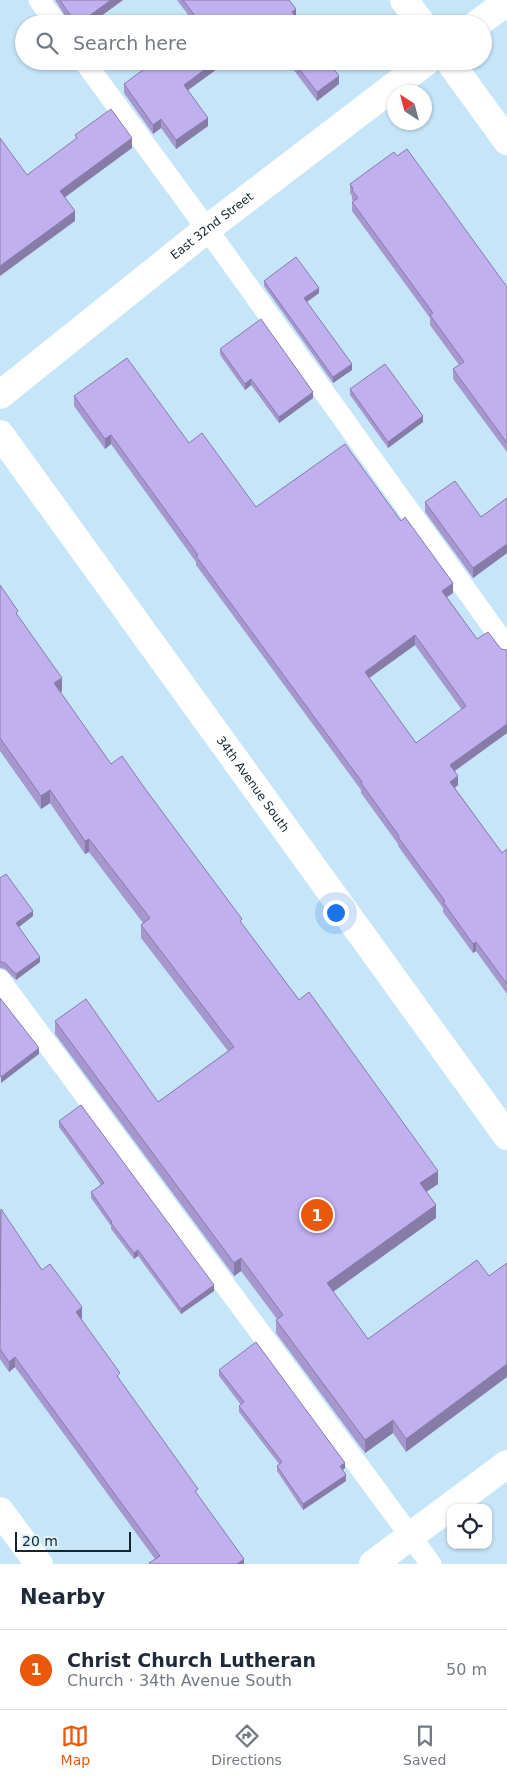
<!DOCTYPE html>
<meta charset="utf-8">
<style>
:root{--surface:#fff;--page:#f6f6f7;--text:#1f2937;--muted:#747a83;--line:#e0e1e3;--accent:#ea580c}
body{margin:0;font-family:"DejaVu Sans",sans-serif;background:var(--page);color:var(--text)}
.controls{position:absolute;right:15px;bottom:15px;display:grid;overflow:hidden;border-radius:10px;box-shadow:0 1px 4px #0004}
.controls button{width:45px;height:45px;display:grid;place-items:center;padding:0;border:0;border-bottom:1px solid var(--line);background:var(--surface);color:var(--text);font:25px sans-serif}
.compass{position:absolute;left:387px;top:85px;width:45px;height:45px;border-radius:50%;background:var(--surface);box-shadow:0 1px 4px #0004;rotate:324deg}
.scale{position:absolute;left:15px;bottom:12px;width:116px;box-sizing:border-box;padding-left:5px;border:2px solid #112530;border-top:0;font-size:14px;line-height:18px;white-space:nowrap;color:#112530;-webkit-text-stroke:4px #ddf1fe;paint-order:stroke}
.you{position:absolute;left:335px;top:912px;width:18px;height:18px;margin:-12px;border:4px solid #fff;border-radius:50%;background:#1a73e8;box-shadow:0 0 0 8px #1a73e833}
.badge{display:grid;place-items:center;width:32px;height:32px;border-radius:50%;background:var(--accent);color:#fff;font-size:16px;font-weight:700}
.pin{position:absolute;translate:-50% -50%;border:2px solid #fff;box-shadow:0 1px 5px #0006}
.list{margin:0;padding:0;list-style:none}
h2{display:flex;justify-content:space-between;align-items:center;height:65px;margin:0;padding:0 20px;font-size:21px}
h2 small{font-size:16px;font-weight:400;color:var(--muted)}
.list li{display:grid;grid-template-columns:32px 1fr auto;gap:15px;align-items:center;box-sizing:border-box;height:80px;padding:0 20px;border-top:1px solid var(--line)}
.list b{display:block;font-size:19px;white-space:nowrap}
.list p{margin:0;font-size:16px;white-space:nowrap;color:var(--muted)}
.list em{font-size:16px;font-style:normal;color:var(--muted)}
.icon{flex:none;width:28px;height:28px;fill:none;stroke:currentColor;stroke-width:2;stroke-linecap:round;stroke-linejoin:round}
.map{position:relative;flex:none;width:507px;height:1564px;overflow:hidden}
.search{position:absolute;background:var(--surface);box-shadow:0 1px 4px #0004;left:15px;right:15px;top:15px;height:55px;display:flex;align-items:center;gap:12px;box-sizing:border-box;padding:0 18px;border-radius:28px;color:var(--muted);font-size:19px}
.sheet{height:145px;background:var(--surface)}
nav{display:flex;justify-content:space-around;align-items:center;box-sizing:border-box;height:70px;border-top:1px solid var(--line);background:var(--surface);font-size:14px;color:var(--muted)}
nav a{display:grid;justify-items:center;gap:2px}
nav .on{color:var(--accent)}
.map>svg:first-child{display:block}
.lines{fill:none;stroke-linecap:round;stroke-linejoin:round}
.service{stroke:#fff;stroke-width:21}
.minor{stroke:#fff;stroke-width:28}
.wall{fill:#a697ce;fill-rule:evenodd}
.shaded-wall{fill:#877ba8}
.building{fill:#c1b0f0;stroke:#877ba8;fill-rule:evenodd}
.labels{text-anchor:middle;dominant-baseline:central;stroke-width:4;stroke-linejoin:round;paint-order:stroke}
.street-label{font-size:12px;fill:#112530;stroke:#ddf1fe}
</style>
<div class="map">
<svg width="507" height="1564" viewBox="0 0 507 1564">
<rect width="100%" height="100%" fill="#c7e5f8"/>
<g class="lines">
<!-- service -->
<path class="service" d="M39,0L57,24
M84,61L207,229L507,647
M0,980L431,1564"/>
<!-- minor -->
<g class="minor">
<path d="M404,0L422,24"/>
<path d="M477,24L507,2"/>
<path d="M449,61L507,141"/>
<path id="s1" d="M0,395L207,229L427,61"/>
<path id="s2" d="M0,434L507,1136"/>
<path d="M0,1511L39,1564"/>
<path d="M373,1564L507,1464"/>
</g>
</g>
<!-- wall -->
<path class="wall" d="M55,0H123L90,24H70Z
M177,0H289L296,17L301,24H195Z
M155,61H228L188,90L208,126L176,149L161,128L153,134L124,93V84Z
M287,61H328L339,84L317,101Z
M350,184L507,287V452L453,379V369L459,365L430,325V318L352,211V202L353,201L352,199V196L350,193Z
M264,281L319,293L307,302L352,370L333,383L264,286Z
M220,349L313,398L279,423L251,385L245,390L220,355Z
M350,389L423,422L388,448L350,395Z
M74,396L189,443L256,507L453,593L447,597L477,639L501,649L507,650V733L455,771L458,785L455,788L502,853L507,849V994L476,951L473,953L443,912V908L398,846V844L361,793V790L196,565V562L111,444L105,449L74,406ZM415,645L462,710L416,743L369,678Z
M507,498V553L473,578L425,512V502L481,517Z
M0,585L62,691L60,692L111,764L146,790L242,924L438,1184L426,1192L436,1218L333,1292L368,1339L477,1260L406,1452L393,1433L365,1453L276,1333V1320L277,1319L241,1271L234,1276L55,1034V1021L158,1102L228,1051L141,938V925L143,923L89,852L85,854L50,803L41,809L0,751Z
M0,878L33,916L19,927L40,962L16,980L5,969L0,968Z
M59,1121L214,1291L181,1314L138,1256L134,1259L111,1229V1226L91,1198V1192L101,1185L59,1127Z
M0,1210L42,1270L82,1318H81L120,1380L244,1564L155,1559L15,1367L9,1372L0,1359Z
M219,1370L345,1468L343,1470L346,1481L303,1510L277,1471V1466L279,1464L239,1412V1406L241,1405L219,1376Z"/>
<!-- shaded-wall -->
<path class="shaded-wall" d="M111,0H123L90,24H78Z
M296,9V18L292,12Z
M216,61H228L184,93V85Z
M339,76V84L317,101V92Z
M208,118V126L176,149V140Z
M161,119V128L153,134V125Z
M132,138V148L60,201V191Z
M75,211V221L0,276V266Z
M319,288V293L304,304V298Z
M352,364V370L333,383V377Z
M251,379V385L245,390V384Z
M313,392V398L279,423V417Z
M423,416V422L388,448V442Z
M111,435V444L105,449V439Z
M507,544V553L473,578V568Z
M453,583V593L442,600V591Z
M415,635V645L365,681V672Z
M62,678V691L54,696V683Z
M507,724V733L450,774V765Z
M458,776V785L450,791V782Z
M50,790V803L41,809V796Z
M89,839V852L85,854V841Z
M33,911V916L16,929V923Z
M476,942V951L473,953V944Z
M40,957V962L16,980V974Z
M39,1048V1054L1,1083V1077Z
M438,1171V1184L420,1196V1183Z
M436,1205V1218L327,1296V1283Z
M138,1250V1256L134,1259V1253Z
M241,1258V1271L234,1276V1263Z
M214,1285V1291L181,1314V1309Z
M82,1307V1318L76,1322V1312Z
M15,1357V1367L9,1372V1362Z
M507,1364V1377L406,1452V1439Z
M393,1420V1433L365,1453V1440Z
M345,1463V1468L340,1472V1466Z
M346,1475V1481L303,1510V1504Z
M244,1559V1564H237Z"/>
<!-- building -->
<path class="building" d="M60,0H111L78,24H76Z
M183,0H289L296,9L292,12L301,24H201Z
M155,61H216L184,85L208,118L176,140L161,119L153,125L124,84Z
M293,61H328L339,76L317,92Z
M111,109L132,138L60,191L75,211L0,266V138L27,175L77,138L75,135Z
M407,149L507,287V443L453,369L464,362L430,315L433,313L352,202L358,198L352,190L353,189L350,184L394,152L397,156Z
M296,257L319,288L304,298L352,364L333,377L264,281Z
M261,319L313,392L279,417L251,379L245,384L220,349Z
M127,358L189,443L202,433L256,507L345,444L401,521L405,517L453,583L442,591L477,639L488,632L501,649L507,650V724L450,765L458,776L450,782L502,853L507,849V984L476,942L473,944L443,902L445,901L398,837L399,836L361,783L362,782L196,556L198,555L111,435L105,439L74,396ZM415,635L466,706L416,743L365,672Z
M385,364L423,416L388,442L350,389Z
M455,481L481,517L507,498V544L473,568L425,502Z
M0,585L18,611L16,613L62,678L54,683L111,764L122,756L146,790L242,919L240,921L299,1000L309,992L438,1171L420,1183L436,1205L327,1283L368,1339L477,1260L489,1276L507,1263V1364L406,1439L393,1420L365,1440L276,1320L283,1315L241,1258L234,1263L55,1021L86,999L158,1102L234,1047L141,925L150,918L89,839L85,841L50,790L41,796L0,738Z
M6,874L33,911L16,923L40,957L16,974L5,963L0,962V878Z
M0,998L39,1048L1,1077L0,1075Z
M81,1105L214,1285L181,1309L138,1250L134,1253L111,1223L112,1222L91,1192L104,1183L59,1121Z
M1,1209L42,1270L50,1264L82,1307L76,1312L120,1373L117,1376L198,1489L195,1491L244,1559L237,1564H150L149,1563L160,1556L15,1357L9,1362L0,1349Z
M256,1342L345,1463L340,1466L346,1475L303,1504L277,1466L282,1462L239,1406L244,1402L219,1370Z"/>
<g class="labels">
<!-- street labels -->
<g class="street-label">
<text stroke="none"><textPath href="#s1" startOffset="271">East 32nd Street</textPath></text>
<text stroke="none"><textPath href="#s2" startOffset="432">34th Avenue South</textPath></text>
</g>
</g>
</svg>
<div class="controls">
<button><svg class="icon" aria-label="locate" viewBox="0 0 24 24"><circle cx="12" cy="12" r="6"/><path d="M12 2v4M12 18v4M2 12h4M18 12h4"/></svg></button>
</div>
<svg class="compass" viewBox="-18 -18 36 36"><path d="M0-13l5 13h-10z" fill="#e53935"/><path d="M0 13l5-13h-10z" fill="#747a83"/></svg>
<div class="scale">20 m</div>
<div class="you"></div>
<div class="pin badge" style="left:317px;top:1215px">1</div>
<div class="search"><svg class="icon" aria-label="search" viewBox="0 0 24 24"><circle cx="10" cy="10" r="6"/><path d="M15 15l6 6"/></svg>Search here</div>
</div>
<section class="sheet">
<h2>Nearby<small></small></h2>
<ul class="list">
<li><span class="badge">1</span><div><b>Christ Church Lutheran</b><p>Church · 34th Avenue South</p></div><em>50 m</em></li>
</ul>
</section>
<nav>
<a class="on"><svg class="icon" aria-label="map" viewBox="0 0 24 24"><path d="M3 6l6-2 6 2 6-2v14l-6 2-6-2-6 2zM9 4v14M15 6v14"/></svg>Map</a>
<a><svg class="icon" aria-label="directions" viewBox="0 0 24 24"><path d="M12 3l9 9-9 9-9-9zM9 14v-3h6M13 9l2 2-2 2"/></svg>Directions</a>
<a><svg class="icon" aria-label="saved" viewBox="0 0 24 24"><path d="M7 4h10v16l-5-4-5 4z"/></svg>Saved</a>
</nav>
